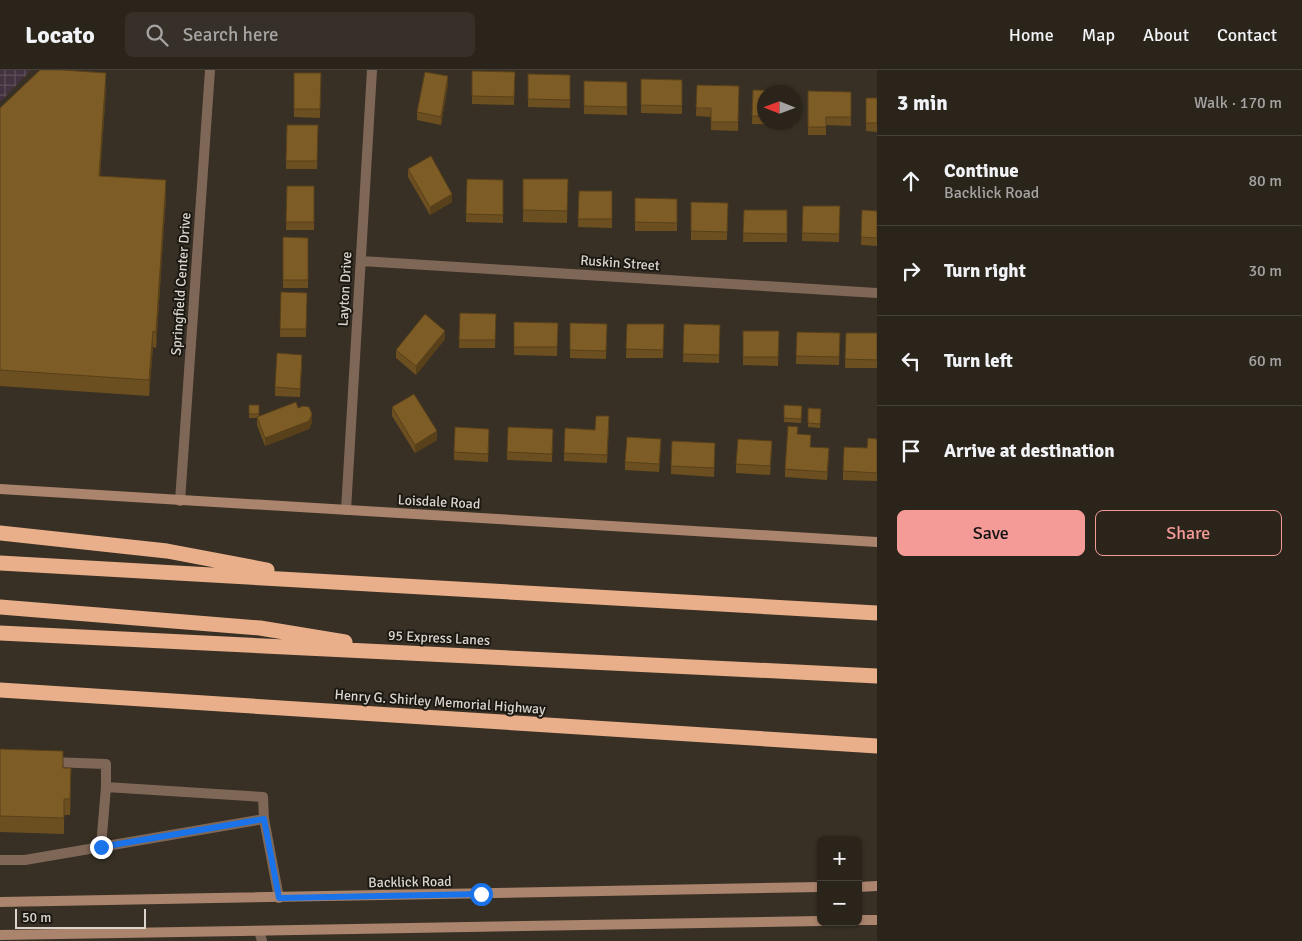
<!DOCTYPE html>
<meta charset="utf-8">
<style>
:root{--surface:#2a241b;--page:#363028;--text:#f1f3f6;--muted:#a5a4a3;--line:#46413a;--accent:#f59b97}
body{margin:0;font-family:Signika,sans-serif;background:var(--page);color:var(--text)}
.controls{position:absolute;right:15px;bottom:15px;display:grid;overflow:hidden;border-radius:8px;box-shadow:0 1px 4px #0004}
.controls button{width:45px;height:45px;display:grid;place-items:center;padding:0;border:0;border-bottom:1px solid var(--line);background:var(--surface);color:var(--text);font:25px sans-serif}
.compass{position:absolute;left:757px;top:15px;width:45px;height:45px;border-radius:50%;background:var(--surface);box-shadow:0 1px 4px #0004;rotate:271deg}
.scale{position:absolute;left:15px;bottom:12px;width:131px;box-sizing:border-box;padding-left:5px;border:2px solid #dad4cd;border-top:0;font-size:14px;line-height:18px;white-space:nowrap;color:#dad4cd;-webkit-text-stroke:4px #1c1913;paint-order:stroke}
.stop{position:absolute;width:15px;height:15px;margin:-11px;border:4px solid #1a73e8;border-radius:50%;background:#fff}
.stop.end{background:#1a73e8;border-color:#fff;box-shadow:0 1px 5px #0008}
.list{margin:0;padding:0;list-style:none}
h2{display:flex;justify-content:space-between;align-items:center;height:65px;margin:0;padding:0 20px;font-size:21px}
h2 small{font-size:16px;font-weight:400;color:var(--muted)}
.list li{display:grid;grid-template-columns:32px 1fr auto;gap:15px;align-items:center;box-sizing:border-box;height:90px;padding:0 20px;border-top:1px solid var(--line)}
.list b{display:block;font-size:19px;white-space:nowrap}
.list p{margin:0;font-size:16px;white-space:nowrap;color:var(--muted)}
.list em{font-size:16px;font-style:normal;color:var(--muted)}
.actions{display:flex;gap:10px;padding:15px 20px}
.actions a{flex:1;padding:11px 0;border:1px solid var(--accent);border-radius:8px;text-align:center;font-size:18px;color:var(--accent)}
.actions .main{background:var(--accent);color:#111}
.icon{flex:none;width:28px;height:28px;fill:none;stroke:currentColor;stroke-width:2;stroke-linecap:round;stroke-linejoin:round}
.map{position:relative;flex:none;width:877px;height:871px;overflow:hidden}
header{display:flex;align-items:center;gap:30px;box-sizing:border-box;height:70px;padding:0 25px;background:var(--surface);border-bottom:1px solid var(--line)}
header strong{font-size:24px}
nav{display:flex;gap:28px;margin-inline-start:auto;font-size:18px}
.search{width:350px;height:45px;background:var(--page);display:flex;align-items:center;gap:12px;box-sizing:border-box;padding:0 18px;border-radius:8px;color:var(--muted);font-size:19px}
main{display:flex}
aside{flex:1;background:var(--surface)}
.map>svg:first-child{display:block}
.industrial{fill:url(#industrial-grid)}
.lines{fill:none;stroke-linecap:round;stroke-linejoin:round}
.lane{stroke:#7f6758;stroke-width:10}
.street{stroke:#7f6758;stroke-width:10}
.secondary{stroke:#aa846d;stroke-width:10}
.highway{stroke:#e9af8a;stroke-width:15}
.wall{fill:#6c4f20;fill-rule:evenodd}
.shaded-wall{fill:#58401a}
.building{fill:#7e5c25;stroke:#58401a}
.route{stroke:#1a73e8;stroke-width:6}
.labels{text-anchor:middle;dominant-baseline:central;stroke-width:4;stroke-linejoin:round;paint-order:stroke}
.street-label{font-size:14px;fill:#dad4cd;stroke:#1c1913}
</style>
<header>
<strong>Locato</strong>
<div class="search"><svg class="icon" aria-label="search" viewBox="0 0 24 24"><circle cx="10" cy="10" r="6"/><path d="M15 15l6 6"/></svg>Search here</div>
<nav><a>Home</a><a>Map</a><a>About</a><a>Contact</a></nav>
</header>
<main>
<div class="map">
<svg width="877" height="871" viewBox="0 0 877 871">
<defs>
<pattern id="industrial-grid" width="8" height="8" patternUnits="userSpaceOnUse" patternTransform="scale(1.25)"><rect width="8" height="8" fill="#433340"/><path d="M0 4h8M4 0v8" fill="none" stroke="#5e505a"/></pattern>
</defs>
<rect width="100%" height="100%" fill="#383024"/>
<!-- industrial -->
<path class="industrial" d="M0,0H31L0,32Z"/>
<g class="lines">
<!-- lane -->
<path class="lane" d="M51,692L106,694V717L263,727L264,749
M101,777L106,717
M0,790H25L264,749L279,828"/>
<!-- street -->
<path class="street" d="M361,191L877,223
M180,431L210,0
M346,440L372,0
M259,861L262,871"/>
<!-- secondary -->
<path class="secondary" d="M0,419L877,472
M858,817L877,816
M0,832L821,817
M858,850H877
M0,865L821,851"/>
<!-- highway -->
<path class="highway" d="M0,463L167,481L267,500
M0,493L877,543
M0,537L260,558L345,572
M0,563L877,606
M0,620L877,676"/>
</g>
<!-- wall -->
<path class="wall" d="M472,1L515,2L514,35L472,34Z
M294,3H321L320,48L294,47Z
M528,4L570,5V38L528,37Z
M641,9L682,10V44L641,43Z
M584,11L627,12V45L584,44Z
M448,14L441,55L417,50V42Z
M697,15L739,16L738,61L711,60V47L696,46Z
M106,19L100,106L166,126L156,278L153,277L149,326L0,316V38Z
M753,20L795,21V55L752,54ZM764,22H794V52H764Z
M808,21L851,22V56L826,55V65H808Z
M866,28H877V62L866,61Z
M287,55H318L317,99H286Z
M408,99L452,132L430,145L408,107Z
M467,109L503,110V153L466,152Z
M523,109H568L567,153L523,152Z
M287,116H314V160H286Z
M579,121H612V158L578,157Z
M635,128L677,129V161H635Z
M691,132L728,133L727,170H691Z
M803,136H840L839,172L802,171Z
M744,140H787V172H743Z
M862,140L877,141V176L861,175Z
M283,167L308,168V218H283Z
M281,222L307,223L306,267H280Z
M460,243L496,244L495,278H459Z
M514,252L558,253L557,286L514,285Z
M570,253L607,254L606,289L570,288Z
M627,254H664L663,288H626Z
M684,254L720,255L719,293L683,292Z
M743,261H779L778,296L743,295Z
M797,262L840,263L839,295L796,294Z
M846,263H877V298H845Z
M445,269L416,305L396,288V280Z
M302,293L300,327L275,326V317Z
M249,335H259V346L298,338L312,352L309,359L265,376L257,355V348H249Z
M784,335L802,336L801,353L784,352Z
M392,337L437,370L415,383L392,346Z
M808,338L821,339L820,358L808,357Z
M609,354L607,393L564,391V383L595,360Z
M553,359L552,392L507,390V382Z
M798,364L811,377L829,386L827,410L785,407V399Z
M489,367L488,392L454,390V382Z
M877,369V411L843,410V401Z
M661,377L659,402L625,400V392Z
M772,379L770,405L736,403V394Z
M715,381L714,407L671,404V396Z
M0,679L71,714L70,745H64V764L0,762Z"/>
<!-- shaded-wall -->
<path class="shaded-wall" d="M106,3V19L99,122V106Z
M448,6V14L441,55V47Z
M166,110V126L156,278V262Z
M452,124V132L430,145V137Z
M153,261V277L149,326V310Z
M445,261V269L416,305V296Z
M312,344V352L309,359L265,376V368Z
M437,361V370L415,383V375Z
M71,698V714L70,745V729Z"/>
<!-- building -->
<path class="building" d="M40,0H63L106,3L99,106L166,110L156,262L153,261L149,310L0,300V38Z
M472,1L515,2L514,27L472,26Z
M425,2L448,6L441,47L417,42Z
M294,3H321L320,39H294Z
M528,4L570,5V30L528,29Z
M641,9L682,10V36L641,35Z
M584,11L627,12V37L584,36Z
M697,15L739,16L738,52H711V38H696Z
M753,20L795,21V47L794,22H764V46H752Z
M808,21L851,22V47H826V57H808Z
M866,28H877V53H866Z
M287,55H318L317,91H286Z
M431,86L452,124L430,137L408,99Z
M467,109L503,110V145L466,144Z
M523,109H568L567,141L523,140Z
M287,116H314V152H286Z
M579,121H612V149H578Z
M635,128L677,129V153L635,152Z
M691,132L728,133L727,162L691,161Z
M803,136H840L839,164L802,163Z
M744,140H787V164L743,163Z
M862,140L877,141V168L861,167Z
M283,167L308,168V210H283Z
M281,222L307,223L306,259H280Z
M460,243L496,244L495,270H459Z
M425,244L445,261L416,296L396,280Z
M514,252L558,253L557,277H514Z
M570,253L607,254L606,281L570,280Z
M627,254H664L663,280L626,279Z
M684,254L720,255L719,285L683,284Z
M743,261H779L778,287H743Z
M797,262L840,263L839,287L796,286Z
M846,263H877V290L845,289Z
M277,283L302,285L300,319L275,317Z
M414,324L437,361L415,375L392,337Z
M296,332L298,338L303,336L309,337L312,344L309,351L265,368L257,347Z
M249,335H259V344H249Z
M784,335L802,336L801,349L784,348Z
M808,338L821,339L820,354L808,353Z
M596,346H609L607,385L564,383L565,358L595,360Z
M788,356L798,357L797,364L811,365L810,377L829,378L827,402L785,399Z
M455,357L489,359L488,384L454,382Z
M508,357L553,359L552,384L507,382Z
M627,367L661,369L659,394L625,392Z
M868,368L877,369V403L843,401L844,377L867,378Z
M738,369L772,371L770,396L736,394Z
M672,371L715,373L714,398L671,396Z
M0,679L63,681V698H71L70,729H64V748L0,746Z"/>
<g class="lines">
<!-- route -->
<path class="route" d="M101,777L264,749L279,828L481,824"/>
</g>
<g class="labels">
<!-- street labels -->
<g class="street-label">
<text transform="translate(620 193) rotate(4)">Ruskin Street</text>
<text transform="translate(181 214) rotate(-86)">Springfield Center Drive</text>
<text transform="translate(345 219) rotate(-87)">Layton Drive</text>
<text transform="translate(439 432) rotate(3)">Loisdale Road</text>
<text transform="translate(439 568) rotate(3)">95 Express Lanes</text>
<text transform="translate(440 632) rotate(4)">Henry G. Shirley Memorial Highway</text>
<text transform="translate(410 812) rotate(-1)">Backlick Road</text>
</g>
</g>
</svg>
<div class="controls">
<button>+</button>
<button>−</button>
</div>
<svg class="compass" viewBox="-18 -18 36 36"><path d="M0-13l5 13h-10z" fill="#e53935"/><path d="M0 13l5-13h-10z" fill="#a5a4a3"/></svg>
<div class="scale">50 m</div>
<div class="stop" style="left:481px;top:824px"></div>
<div class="stop end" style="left:101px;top:777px"></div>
</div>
<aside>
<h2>3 min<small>Walk · 170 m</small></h2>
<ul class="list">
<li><svg class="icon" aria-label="ahead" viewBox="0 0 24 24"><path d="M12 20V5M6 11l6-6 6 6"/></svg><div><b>Continue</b><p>Backlick Road</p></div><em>80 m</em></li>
<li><svg class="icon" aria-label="right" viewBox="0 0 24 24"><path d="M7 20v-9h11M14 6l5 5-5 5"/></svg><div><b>Turn right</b></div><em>30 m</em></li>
<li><svg class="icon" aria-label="left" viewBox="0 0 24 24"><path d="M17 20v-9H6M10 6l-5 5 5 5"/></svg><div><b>Turn left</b></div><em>60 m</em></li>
<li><svg class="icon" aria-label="arrive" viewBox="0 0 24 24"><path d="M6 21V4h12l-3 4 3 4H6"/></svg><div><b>Arrive at destination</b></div></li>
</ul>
<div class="actions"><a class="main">Save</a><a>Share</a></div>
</aside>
</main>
